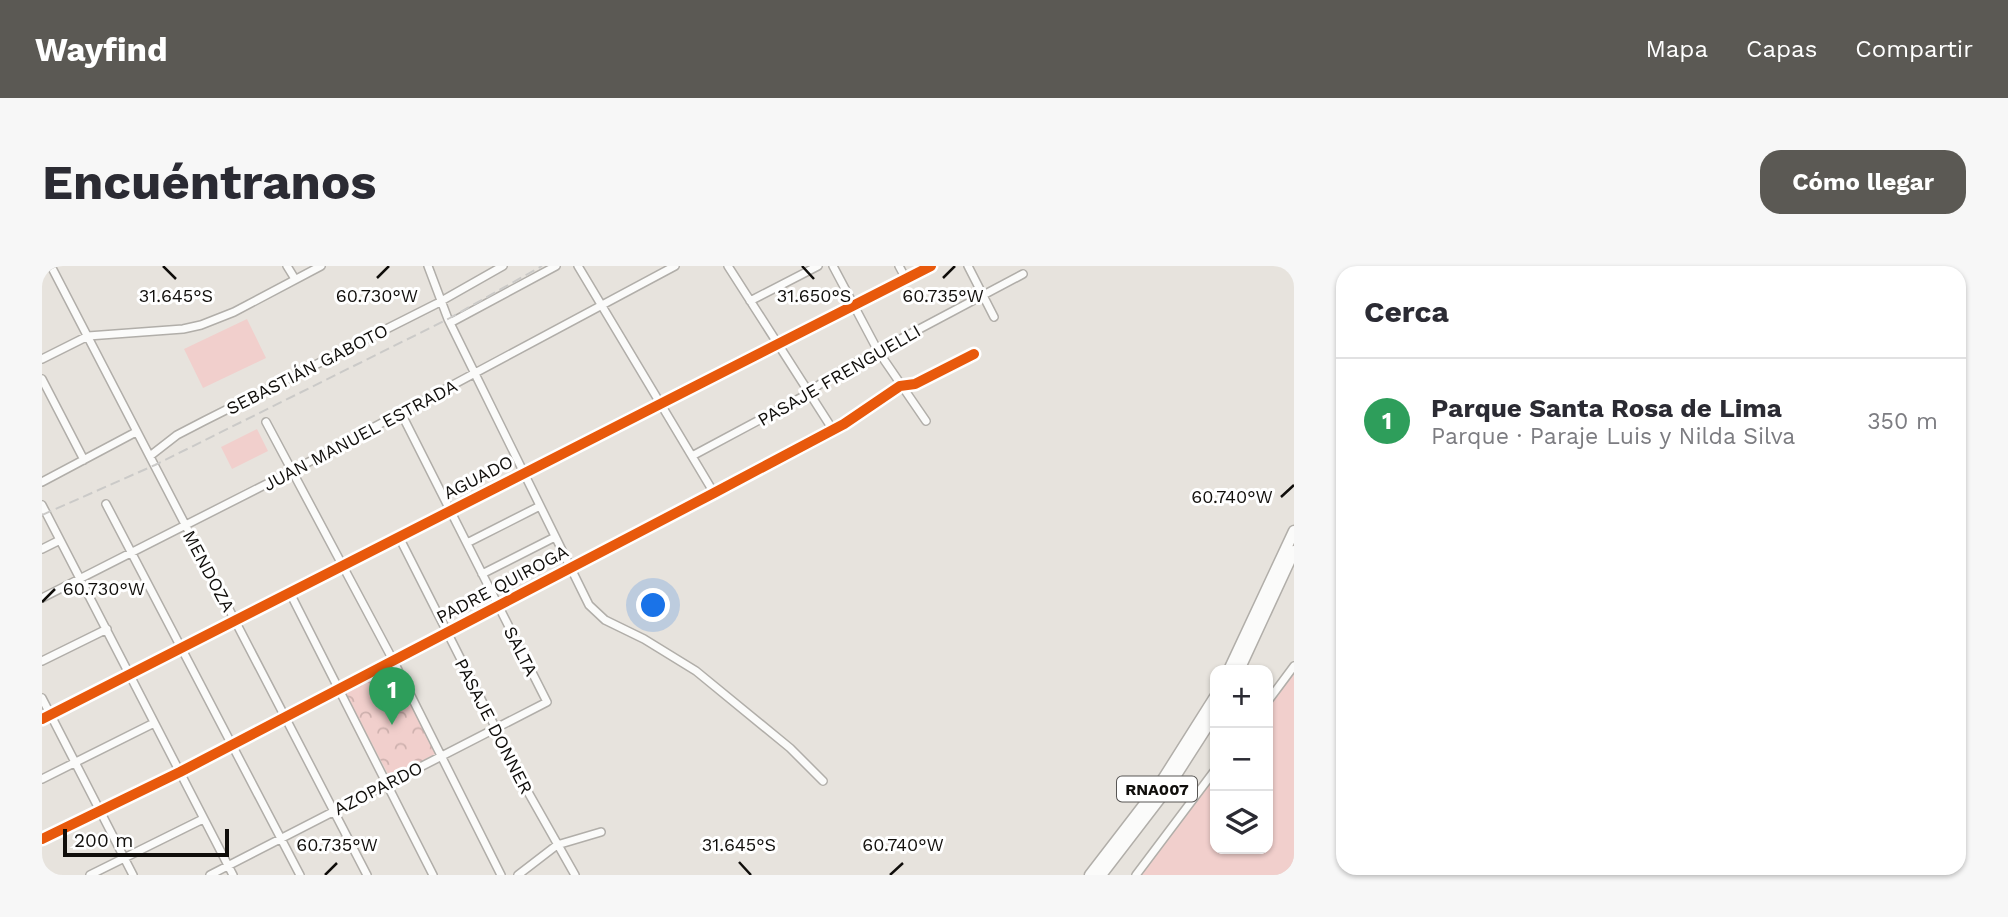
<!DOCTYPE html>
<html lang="es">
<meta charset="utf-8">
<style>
:root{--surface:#fff;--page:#f7f7f7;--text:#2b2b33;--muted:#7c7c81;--line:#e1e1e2;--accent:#5b5954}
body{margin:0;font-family:"Work Sans",sans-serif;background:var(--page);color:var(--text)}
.controls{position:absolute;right:21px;bottom:21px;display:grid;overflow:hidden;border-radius:14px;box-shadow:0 2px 5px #0004}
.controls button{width:63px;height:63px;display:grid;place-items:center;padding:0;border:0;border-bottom:2px solid var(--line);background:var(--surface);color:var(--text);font:35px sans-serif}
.scale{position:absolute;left:21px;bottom:18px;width:166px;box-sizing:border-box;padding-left:7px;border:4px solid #100e0b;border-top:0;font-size:19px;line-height:24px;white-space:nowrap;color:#100e0b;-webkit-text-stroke:5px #fff;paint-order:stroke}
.you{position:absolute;left:612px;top:340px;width:24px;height:24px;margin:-18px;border:5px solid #fff;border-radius:50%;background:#1a73e8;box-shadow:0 0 0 10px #1a73e833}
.badge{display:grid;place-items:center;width:46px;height:46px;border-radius:50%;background:var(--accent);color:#fff;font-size:23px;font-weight:700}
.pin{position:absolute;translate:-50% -58px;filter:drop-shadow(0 2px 4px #0008)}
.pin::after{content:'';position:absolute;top:37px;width:24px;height:21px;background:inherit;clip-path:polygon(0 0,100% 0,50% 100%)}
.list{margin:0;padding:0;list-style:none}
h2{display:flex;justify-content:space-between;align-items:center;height:91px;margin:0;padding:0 28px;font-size:30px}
h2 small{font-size:23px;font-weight:400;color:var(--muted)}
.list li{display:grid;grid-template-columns:46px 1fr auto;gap:21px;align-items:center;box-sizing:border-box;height:126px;padding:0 28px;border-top:2px solid var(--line)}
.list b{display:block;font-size:26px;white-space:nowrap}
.list p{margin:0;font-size:23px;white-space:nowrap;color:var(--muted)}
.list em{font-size:23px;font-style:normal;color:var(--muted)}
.icon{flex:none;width:38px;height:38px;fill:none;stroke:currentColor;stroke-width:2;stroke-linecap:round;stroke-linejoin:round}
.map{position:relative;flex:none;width:1252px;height:609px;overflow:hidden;border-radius:21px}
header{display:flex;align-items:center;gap:42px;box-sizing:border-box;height:98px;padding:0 35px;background:var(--accent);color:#fff}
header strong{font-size:33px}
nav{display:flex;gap:38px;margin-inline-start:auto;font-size:24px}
.intro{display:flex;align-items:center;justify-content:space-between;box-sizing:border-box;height:168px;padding:0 42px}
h1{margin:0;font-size:49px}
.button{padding:18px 32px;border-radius:21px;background:var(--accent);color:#fff;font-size:24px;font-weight:700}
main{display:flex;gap:42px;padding:0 42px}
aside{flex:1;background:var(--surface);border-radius:21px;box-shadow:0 2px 5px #0004}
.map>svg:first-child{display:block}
.green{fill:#f1cfcc}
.park{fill:url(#park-crowns)}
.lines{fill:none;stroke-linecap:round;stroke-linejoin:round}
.minor-casing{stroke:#b1aea9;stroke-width:10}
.highway-casing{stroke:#b1aea9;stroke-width:13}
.minor{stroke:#fbfbfa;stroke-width:7}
.highway{stroke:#fbfbfa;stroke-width:10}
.rail{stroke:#cbcac8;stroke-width:2;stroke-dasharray:10 5;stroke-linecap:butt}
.cycleway-casing{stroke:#fff;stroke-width:15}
.cycleway{stroke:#e8590c;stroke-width:10}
.ticks{fill:none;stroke:#100e0b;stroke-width:2.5}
.labels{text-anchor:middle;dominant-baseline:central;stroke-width:6;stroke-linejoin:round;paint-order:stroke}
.shield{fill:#fff;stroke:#585654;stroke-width:2}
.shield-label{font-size:16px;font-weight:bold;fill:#100e0b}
.street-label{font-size:18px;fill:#100e0b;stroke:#fff}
.ticks-label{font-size:18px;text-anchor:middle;fill:#100e0b;stroke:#fff;stroke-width:6;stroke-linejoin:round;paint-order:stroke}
</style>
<header>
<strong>Wayfind</strong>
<nav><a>Mapa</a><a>Capas</a><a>Compartir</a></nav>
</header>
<div class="intro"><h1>Encuéntranos</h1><a class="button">Cómo llegar</a></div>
<main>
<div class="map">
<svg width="1252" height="609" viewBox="0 0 1252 609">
<defs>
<pattern id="park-crowns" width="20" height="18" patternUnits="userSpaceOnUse" patternTransform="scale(1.75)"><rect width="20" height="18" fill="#f1cfcc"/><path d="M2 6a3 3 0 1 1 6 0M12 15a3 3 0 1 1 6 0" fill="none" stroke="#ceb1ae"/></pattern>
</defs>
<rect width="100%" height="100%" fill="#e7e3dd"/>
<!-- green -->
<path class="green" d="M205,53L224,92L161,122L142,83Z
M215,163L226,185L190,203L179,181Z
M1252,403V609H1095L1173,506V583H1226V437Z"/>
<!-- park -->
<path class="park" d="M349,401L395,487L348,512L302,425Z"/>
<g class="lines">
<defs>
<path id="minor" d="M9,0L325,609
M245,0L253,13
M386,0L406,53L547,339L563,354L602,373L654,405L748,482L781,515
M536,0L672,227
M686,0L791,164
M791,0L836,85L884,155
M857,0L864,13
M926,0L952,51
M708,35L776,0
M408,57L514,0
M0,93L46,70L141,63L159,59L192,46L279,0
M0,113L42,194
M224,156L352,396L459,609
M108,190L135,169L162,155L394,38L461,0
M650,190L762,130L785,113L836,85L981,8
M0,216L94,166
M64,238L258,609
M0,239L191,609
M357,271L486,526L533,609
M425,277L498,240
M0,283L18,274
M440,308L513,271
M248,327L391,609
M0,332L250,205L633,0
M0,395L65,363
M0,432L91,609
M1226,435L1252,400
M0,453L889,0
M0,513L112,457
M0,573L138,506L672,227L802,158L858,120L873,118L932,88
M48,609L161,553
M168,609L505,436L359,147
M476,609L515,579L559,566
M1094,609L1173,504"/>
<path id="highway" d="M1187,404L1252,265
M1197,404L1252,285
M1048,609L1118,518L1173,431
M1059,609L1125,523L1173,448"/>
</defs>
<!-- minor casing -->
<use href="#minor" class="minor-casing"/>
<!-- highway casing -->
<use href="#highway" class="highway-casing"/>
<!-- minor -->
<use href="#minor" class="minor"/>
<!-- highway -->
<use href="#highway" class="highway"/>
<!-- rail -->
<path class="rail" d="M0,249L113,199L406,53L500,0"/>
<defs>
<path id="cycleway" d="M0,453L889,0
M0,573L138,506L672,227L802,158L858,120L873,118L932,88"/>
</defs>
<!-- cycleway casing -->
<use href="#cycleway" class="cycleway-casing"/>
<!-- cycleway -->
<use href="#cycleway" class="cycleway"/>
</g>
<!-- ticks -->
<path class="ticks" d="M121,0L134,13M760,0L772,13M335,12L347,0M901,12L913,0M1239,231L1252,219M0,336L13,323M697,596L709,609M283,609L295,597M848,609L861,597"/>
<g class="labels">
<!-- shield labels -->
<rect class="shield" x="1075" y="510.5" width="80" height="25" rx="5"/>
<g class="shield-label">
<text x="1115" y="523">RNA007</text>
</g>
<!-- street labels -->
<g class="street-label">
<text transform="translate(265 103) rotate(-27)">SEBASTIÁN GABOTO</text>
<text transform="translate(797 109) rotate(-30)">PASAJE FRENGUELLI</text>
<text transform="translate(318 169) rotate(-28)">JUAN MANUEL ESTRADA</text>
<text transform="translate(436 211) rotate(-27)">AGUADO</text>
<text transform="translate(167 305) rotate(62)">MENDOZA</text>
<text transform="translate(460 318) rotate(-28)">PADRE QUIROGA</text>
<text transform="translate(479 385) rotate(63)">SALTA</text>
<text transform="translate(452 460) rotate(63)">PASAJE DONNER</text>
<text transform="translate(336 522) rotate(-27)">AZOPARDO</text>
</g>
</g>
<g class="ticks-label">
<text x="335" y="36">60.730°W</text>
<text x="901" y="36">60.735°W</text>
<text x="134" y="36">31.645°S</text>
<text x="772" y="36">31.650°S</text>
<text x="1190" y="237">60.740°W</text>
<text x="62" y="329">60.730°W</text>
<text x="697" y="585">31.645°S</text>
<text x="295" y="585">60.735°W</text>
<text x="861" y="585">60.740°W</text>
</g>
</svg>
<div class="controls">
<button>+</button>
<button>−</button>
<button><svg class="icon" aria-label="layers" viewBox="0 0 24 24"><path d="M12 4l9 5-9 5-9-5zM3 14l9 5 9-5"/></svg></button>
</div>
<div class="scale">200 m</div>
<div class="you"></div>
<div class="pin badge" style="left:350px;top:459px;background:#2e9e5b">1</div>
</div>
<aside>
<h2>Cerca<small></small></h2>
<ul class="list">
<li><span class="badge" style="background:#2e9e5b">1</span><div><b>Parque Santa Rosa de Lima</b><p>Parque · Paraje Luis y Nilda Silva</p></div><em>350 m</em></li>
</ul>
</aside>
</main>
